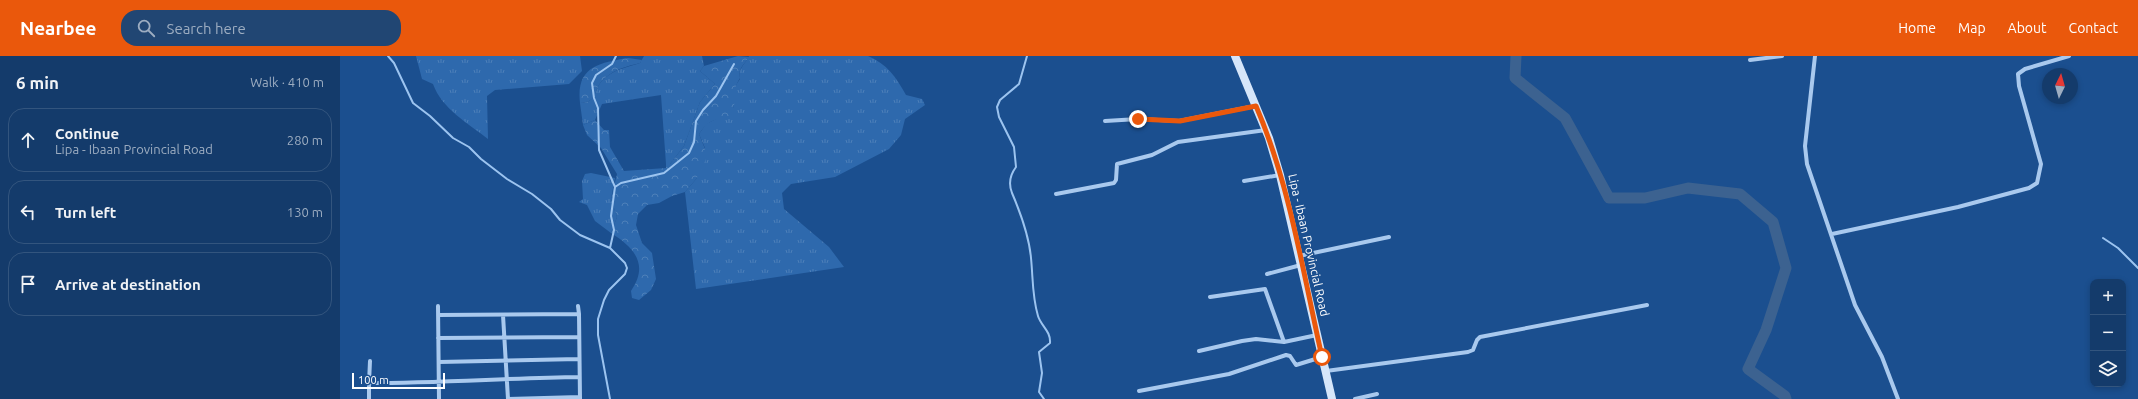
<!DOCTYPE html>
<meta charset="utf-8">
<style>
:root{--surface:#143b6b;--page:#214673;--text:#f1f3f6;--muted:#9dadc1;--line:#33557e;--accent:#ea580c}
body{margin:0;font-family:Ubuntu,sans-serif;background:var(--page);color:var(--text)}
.controls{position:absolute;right:12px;bottom:12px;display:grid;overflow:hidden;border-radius:8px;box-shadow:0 2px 6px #0003}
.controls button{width:36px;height:36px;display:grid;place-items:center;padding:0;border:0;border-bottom:1px solid var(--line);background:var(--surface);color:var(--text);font:20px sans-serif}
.compass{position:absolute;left:1702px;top:12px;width:36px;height:36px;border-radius:50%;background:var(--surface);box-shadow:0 2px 6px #0003;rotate:5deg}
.scale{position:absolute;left:12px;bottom:10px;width:93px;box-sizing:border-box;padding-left:4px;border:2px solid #fff;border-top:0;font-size:11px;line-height:14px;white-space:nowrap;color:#fff;-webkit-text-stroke:3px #1b4f8f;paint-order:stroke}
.stop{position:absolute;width:12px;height:12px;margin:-9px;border:3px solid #ea580c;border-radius:50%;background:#fff}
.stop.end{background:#ea580c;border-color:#fff;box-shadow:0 1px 4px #0008}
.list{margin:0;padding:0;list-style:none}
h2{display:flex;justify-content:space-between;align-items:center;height:52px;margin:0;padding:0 16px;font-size:17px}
h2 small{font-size:13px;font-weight:400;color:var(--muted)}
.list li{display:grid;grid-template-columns:26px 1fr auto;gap:12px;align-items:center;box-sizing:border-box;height:64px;margin:0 8px 8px;padding:0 8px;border:1px solid var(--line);border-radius:16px}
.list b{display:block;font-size:15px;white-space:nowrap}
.list p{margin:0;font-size:13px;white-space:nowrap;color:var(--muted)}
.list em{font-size:13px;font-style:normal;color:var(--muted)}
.icon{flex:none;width:22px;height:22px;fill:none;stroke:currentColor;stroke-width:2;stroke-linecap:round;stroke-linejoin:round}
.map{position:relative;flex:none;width:1798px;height:343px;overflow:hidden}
header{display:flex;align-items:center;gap:24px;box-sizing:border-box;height:56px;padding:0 20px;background:var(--accent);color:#fff}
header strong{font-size:19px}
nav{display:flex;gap:22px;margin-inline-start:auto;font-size:14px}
.search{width:280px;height:36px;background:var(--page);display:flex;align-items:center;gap:10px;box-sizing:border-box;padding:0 14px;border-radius:16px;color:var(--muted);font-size:15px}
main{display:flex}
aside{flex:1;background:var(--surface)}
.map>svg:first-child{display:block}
.grass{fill:url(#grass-tufts)}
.forest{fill:url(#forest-crowns)}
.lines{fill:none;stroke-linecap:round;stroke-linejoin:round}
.stream{stroke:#9cc4f0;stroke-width:2}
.river{stroke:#3c6290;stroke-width:11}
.street{stroke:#a9c9ee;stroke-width:4}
.secondary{stroke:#d6e6fa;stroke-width:8}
.route{stroke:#ea580c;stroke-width:5}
.labels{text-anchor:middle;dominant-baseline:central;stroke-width:3;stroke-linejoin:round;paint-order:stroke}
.street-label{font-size:12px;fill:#fff;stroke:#1b4f8f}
</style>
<header>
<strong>Nearbee</strong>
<div class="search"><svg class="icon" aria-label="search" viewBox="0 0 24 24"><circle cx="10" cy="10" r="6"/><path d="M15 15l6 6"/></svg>Search here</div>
<nav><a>Home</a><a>Map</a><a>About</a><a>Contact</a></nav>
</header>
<main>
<aside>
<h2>6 min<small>Walk · 410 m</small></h2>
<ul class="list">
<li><svg class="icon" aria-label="ahead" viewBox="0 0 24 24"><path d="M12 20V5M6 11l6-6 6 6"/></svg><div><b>Continue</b><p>Lipa - Ibaan Provincial Road</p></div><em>280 m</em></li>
<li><svg class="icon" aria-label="left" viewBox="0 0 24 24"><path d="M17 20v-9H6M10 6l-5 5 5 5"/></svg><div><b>Turn left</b></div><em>130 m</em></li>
<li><svg class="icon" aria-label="arrive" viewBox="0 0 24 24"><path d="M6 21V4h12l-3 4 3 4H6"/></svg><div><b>Arrive at destination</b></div></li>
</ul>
</aside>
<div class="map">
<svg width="1798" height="343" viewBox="0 0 1798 343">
<defs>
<pattern id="grass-tufts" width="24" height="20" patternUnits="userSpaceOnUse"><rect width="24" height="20" fill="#2e69ad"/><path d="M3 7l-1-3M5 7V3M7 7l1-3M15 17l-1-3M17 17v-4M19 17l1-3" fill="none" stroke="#4d80b9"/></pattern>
<pattern id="forest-crowns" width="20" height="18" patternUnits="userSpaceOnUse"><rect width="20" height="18" fill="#2e69ad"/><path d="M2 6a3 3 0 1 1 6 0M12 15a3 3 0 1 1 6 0" fill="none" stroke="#4d80b9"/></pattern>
</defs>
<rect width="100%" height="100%" fill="#1b4f8f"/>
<!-- grass -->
<path class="grass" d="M76,0H240L242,15L229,28L155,34L147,40L148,83C128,67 102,53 93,28L82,23Z
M304,0H362L364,10L360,15L375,28L360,46L344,90L330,108H326L321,39L262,48L255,64L243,69L240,47C260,46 252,32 265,22C275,13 288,11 300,7Z
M409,0H528C547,8 556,21 566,39L582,43L585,49L565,63L561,79L549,93L495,121L451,128L442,137L444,153L489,191L504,211L356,233L345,136L357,122L365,92L359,78L366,68L378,62L394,51C393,39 393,32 400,23C397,12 406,8 409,0Z
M251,117L275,122L271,143L277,161L271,177L255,165L247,149L239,146L243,143L242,125L245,118Z"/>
<!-- forest -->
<path class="forest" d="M398,0L409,1C405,8 397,13 400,22C392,35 396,38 394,50C393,54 390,59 388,63C374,62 367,66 359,78L365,93L366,103L357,122L345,136L332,140L319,147L307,149L298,158L296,169L302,187L312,197L316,223L311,234L299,244L292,242L291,235C309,209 295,192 271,177L277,161L271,143L277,118L261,92L247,79L243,69L255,64L264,74H269L270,91L284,115L326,112V108H330L344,90L360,46L375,28L360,15L364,10Z
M288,2L302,4L300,7C288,10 275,13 265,22C252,32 260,46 240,47C236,11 258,7 288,2Z"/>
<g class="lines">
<!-- stream -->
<path class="stream" d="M48,0L54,7L73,47L90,60L113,82L129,91L141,103L167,123L192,138L211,153L220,164L240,179L270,192L285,207L287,212L285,218L269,234L264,244L258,263V279L270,343
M687,0L679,28L660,44L657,51L659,61L674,91L676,111C670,119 668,127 672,137C681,158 689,179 691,202C693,221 692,240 698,260C701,270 711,275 710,287L699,296L702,317L699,336L704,343
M275,131L281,127L324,117L349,97L354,86L356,65L363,54L376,40L394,8
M1763,182L1778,192L1798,212
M270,192L274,174L271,160L275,131L259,94L258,52L254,42L252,27L256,19L272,8L276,0"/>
<!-- river -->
<path class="river" d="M1176,0L1175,22L1225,62L1269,142H1305L1348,132L1400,138L1433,166L1446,212L1426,274L1408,313L1445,340L1446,343"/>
<!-- street -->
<path class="street" d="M1475,0L1465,90L1467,108L1515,249L1542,301L1558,343
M1410,4L1442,0
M765,65L798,63L839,65L915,50
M904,125L940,119
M716,138L774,127L776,124L777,108L812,99L838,86L926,74
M1492,178L1618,151L1689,132L1697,127L1701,108L1679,30L1678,18L1685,13L1729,0
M959,200L1049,181
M927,218L961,209
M870,241L925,233L944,286L977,279
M98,250L99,343
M238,250L239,258
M98,259L239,258L240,343
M163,259L168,343
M98,282L239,281
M859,295L902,285L916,283L944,286
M99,306L239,303
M986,315L1128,296L1133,294L1137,284L1140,281L1307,249
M29,327L30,305
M799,335L889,318L946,299L950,300L956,309L982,301
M29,343V327C99,327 169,322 239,321
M168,343L240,341
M1015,343L1037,338"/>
<!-- secondary -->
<path class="secondary" d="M895,0L929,82L940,119L992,343"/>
</g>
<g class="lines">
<!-- route -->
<path class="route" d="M798,63L840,65L916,50C950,129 963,217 982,301"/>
</g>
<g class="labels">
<!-- street labels -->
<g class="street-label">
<text transform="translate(969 189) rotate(77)">Lipa - Ibaan Provincial Road</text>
</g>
</g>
</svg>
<div class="controls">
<button>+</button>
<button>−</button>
<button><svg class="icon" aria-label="layers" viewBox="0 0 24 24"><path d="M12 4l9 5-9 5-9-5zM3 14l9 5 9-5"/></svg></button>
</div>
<svg class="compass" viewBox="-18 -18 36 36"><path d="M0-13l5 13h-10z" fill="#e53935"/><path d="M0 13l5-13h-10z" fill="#9dadc1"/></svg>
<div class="scale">100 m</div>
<div class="stop" style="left:982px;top:301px"></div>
<div class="stop end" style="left:798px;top:63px"></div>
</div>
</main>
